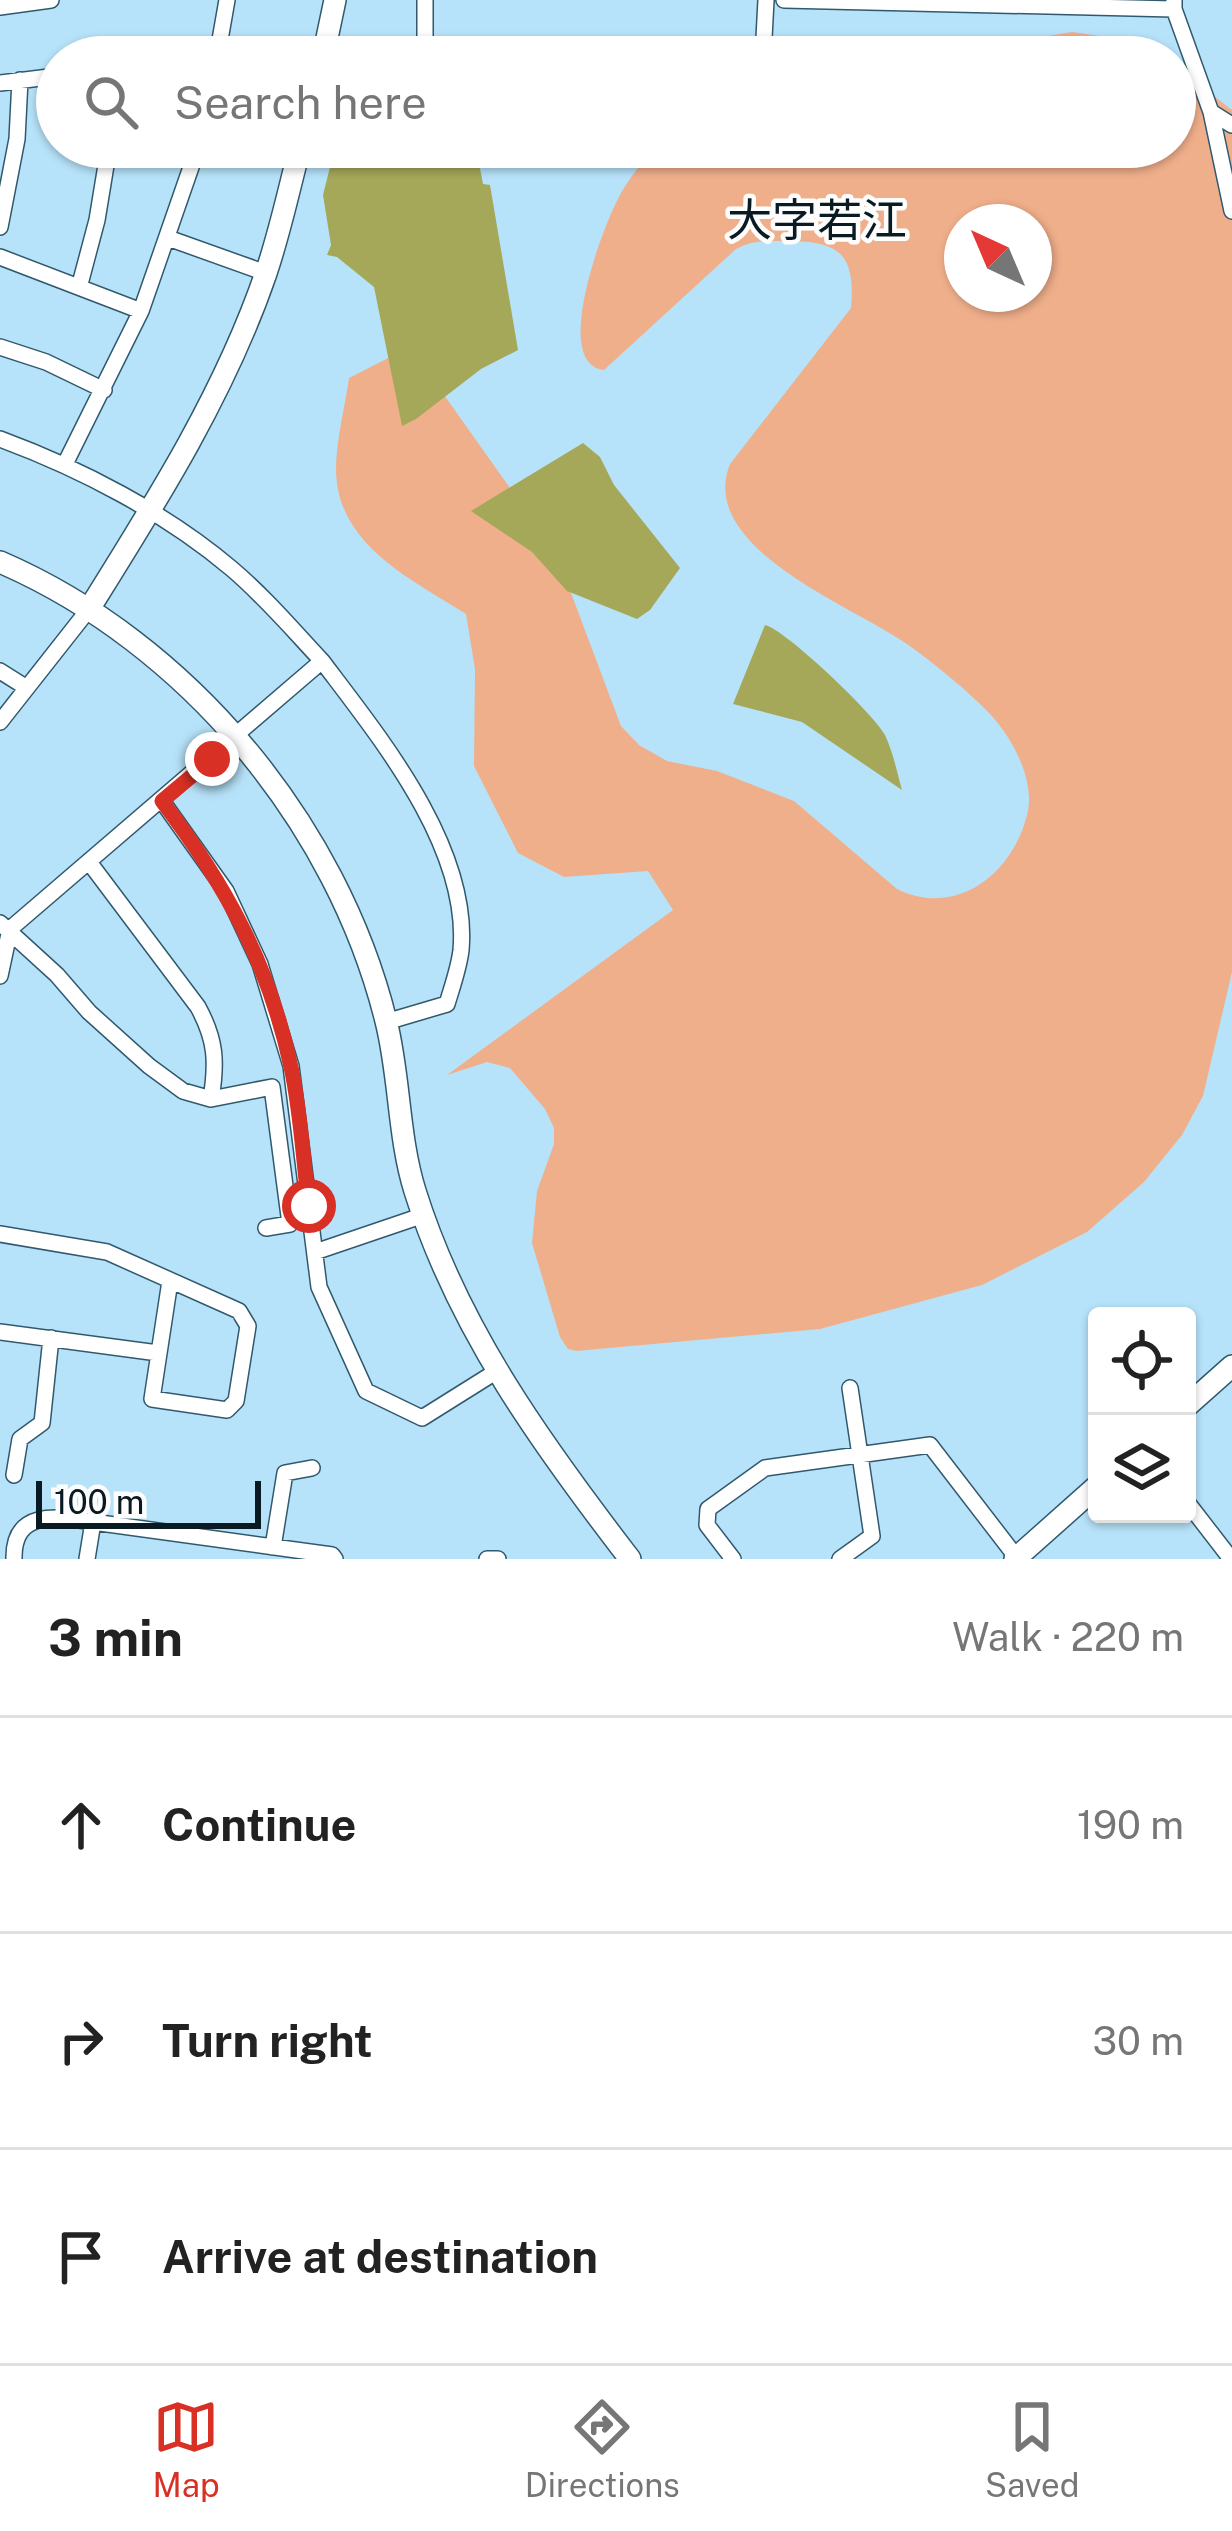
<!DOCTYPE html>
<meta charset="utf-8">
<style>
:root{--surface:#fff;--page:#f2f2f2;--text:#222;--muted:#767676;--line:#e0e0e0;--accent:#d93025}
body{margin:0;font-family:"Public Sans","Noto Sans JP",sans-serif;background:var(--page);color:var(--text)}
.controls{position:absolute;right:36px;bottom:36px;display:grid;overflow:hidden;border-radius:12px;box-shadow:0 3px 9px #0004}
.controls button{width:108px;height:108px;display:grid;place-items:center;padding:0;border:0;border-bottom:3px solid var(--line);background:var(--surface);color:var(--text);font:60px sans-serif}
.compass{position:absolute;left:944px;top:204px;width:108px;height:108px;border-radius:50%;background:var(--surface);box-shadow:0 3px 9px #0004;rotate:316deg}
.scale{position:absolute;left:36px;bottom:30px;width:225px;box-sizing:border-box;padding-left:12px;border:6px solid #091a22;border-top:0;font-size:33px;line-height:42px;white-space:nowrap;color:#091a22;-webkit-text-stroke:9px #fcfdfc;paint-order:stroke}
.stop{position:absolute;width:36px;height:36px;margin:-27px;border:9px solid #d93025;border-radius:50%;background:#fff}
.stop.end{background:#d93025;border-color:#fff;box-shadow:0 3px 12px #0008}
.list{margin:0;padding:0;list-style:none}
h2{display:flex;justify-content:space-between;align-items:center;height:156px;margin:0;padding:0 48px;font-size:51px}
h2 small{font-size:39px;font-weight:400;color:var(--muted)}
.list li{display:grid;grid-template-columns:78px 1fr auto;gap:36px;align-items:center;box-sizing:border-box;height:216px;padding:0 48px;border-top:3px solid var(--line)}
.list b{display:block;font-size:45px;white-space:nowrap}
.list em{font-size:39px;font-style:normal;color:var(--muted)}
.icon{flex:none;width:66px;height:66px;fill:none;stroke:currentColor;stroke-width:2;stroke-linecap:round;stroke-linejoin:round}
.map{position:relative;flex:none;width:1232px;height:1559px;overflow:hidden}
.search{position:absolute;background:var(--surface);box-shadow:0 3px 9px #0004;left:36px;right:36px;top:36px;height:132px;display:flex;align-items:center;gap:30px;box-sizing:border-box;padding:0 42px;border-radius:66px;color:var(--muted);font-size:45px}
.sheet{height:804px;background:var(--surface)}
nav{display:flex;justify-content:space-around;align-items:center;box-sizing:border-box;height:168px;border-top:3px solid var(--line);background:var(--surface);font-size:33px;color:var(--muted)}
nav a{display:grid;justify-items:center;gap:6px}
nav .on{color:var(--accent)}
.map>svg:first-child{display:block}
.green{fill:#f0af8b;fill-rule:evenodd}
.water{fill:#a5a859}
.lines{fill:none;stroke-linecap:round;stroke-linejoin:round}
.street-casing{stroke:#31596d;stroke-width:18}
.secondary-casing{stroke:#31596d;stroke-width:24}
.street{stroke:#fff;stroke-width:15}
.secondary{stroke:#fff;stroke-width:21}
.route{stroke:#d93025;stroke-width:15}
.labels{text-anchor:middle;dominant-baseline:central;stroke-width:9;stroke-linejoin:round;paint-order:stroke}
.quarter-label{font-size:45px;fill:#091a22;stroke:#fcfdfc}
</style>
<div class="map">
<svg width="1232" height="1559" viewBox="0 0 1232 1559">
<rect width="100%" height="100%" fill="#b7e3fa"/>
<!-- green -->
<path class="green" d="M1072,32L1120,39L1157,57H1008L1042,37Z
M1175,66L1232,110V972L1203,1096L1182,1135L1144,1182L1087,1232L982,1285L820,1329L576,1351L568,1349L560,1337L532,1243L537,1191L554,1144V1128L545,1109L510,1068L487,1062L447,1075L673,910L648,871L564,877L518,853L474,766L475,669L466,614C411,579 337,545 336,470C336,440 345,407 349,378L398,353L432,378L556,553L621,726L639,745L667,761L717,771L794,801L897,889C956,918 1012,875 1027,815C1036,782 1013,739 991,715C967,690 935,664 907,644C853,606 696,548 730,464L851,308C856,251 837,241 784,241C765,241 753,240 736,249L604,370C550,364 604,223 621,193C630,177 643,162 654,147H1175ZM962,222H1034V294H962Z"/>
<!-- water -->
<path class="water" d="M413,147H454L478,158L483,184L490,185L518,350L481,369L416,419L402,426L374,287L337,257L327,255L331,245L323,195L331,163Z
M583,443L600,457L614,485L680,568L650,610L637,619L567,591L532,552L471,511Z
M765,625C786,630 874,714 885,735C893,752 897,772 902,790L802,722L733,704Z"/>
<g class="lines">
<defs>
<path id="street" d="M784,0L1174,9V0
M0,7L51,0
M1174,9L1211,112L1232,125
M217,57L227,0
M425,57V0
M763,57L766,0
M0,83L57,76
M1211,112L1232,211
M0,227L17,139L20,80
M168,238L266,273
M0,257L141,311
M80,284L97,220L109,147
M0,347L46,362L104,390
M0,439C81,469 166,513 232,569C265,597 293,630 322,661L10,929L0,976
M65,464L141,311L198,147
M322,661C380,738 470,847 461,950C459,968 452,987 447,1004L386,1022
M0,671L27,688
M0,722L89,609
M162,801L226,891L260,964L291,1066L319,1287L366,1391L422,1418L497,1371
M89,862L198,1007C216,1040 217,1062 211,1099
M0,923L57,975L89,1012L149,1066L183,1091L211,1099L272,1087L290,1224L266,1228
M0,1234L107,1252L239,1311L248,1326L236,1401L227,1410L152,1399L170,1281
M315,1252L424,1215
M0,1332L158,1353
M14,1475L20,1439L42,1423L51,1338
M1187,1502L1231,1559
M273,1547L285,1473L312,1468
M14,1559C13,1508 59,1517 93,1522
M87,1559L93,1522L332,1555L335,1559
M487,1559H498
M733,1559L707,1525L708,1509L765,1468L930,1445L1017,1558
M840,1559L872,1536L850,1388"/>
<path id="secondary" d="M323,57L335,0
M0,562C187,643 337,823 386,1021C400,1076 398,1137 415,1191C458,1329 543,1446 630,1559
M89,609C156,502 225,393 266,273C280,232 289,189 300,147
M1187,1406L1232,1366
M1015,1559L1097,1486"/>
</defs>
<!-- street casing -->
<use href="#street" class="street-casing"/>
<!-- secondary casing -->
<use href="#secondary" class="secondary-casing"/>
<!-- street -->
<use href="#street" class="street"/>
<!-- secondary -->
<use href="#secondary" class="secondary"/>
</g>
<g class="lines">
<!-- route -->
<path class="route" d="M212,759L162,801C225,884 269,964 291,1067C301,1112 303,1160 309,1206"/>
</g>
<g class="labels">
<!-- quarter labels -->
<g class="quarter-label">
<text x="817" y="219">大字若江</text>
</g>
</g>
</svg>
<div class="controls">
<button><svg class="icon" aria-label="locate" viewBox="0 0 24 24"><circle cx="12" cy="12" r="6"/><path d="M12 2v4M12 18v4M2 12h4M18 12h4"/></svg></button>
<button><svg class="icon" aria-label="layers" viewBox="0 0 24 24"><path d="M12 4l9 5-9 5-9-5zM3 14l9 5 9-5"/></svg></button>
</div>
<svg class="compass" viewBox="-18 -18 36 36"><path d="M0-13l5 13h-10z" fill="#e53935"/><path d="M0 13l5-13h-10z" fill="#767676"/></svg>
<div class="scale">100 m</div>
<div class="stop" style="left:309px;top:1206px"></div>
<div class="stop end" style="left:212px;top:759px"></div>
<div class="search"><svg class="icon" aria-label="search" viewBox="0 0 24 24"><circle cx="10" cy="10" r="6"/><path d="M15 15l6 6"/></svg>Search here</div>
</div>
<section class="sheet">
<h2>3 min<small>Walk · 220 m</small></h2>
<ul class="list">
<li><svg class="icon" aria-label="ahead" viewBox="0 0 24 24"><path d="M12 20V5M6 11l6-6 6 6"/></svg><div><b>Continue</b></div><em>190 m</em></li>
<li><svg class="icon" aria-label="right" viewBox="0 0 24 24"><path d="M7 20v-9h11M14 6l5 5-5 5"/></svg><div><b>Turn right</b></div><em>30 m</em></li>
<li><svg class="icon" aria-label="arrive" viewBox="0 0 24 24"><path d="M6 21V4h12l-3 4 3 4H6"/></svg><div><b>Arrive at destination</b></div></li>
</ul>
</section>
<nav>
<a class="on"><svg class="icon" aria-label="map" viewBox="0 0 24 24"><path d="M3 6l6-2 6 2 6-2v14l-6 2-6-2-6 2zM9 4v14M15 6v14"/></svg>Map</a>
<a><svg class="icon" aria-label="directions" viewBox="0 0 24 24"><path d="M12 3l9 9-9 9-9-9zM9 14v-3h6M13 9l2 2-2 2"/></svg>Directions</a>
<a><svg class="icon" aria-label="saved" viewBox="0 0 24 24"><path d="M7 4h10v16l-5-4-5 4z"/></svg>Saved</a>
</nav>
